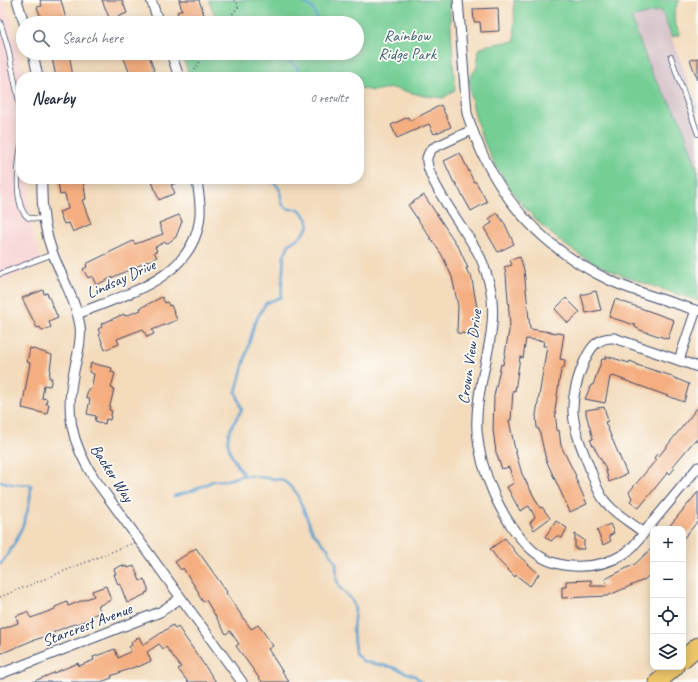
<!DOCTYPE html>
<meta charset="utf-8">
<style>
:root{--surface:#fff;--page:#f2f2f3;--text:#1f2937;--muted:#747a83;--line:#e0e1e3}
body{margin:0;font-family:Caveat,sans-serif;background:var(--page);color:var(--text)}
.controls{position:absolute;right:12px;bottom:12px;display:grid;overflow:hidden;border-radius:8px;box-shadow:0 2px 10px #0003}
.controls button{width:36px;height:36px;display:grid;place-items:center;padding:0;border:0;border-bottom:1px solid var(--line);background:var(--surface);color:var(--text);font:20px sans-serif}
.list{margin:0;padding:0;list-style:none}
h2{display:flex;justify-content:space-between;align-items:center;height:52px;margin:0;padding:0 16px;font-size:17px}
h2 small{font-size:13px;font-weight:400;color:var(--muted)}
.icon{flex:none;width:22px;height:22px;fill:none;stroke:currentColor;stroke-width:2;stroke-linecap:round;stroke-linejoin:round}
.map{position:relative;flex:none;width:698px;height:682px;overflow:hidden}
.search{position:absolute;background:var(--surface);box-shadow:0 2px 10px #0003;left:16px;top:16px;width:348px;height:44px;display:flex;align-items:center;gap:10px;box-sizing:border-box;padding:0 14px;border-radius:22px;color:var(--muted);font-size:15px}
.panel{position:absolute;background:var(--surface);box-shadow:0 2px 10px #0003;left:16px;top:72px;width:348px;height:112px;border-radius:16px}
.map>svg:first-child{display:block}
.built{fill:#f7cfd0}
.industrial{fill:#d2bdc5}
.green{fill:#75ce94;stroke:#487e79}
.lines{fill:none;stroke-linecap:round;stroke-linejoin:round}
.stream{stroke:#5ca0d1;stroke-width:2.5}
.building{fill:#f4ae80}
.service-casing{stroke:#3b496c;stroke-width:6}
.minor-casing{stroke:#3b496c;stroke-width:11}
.motorway-casing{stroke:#3b496c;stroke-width:19}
.path{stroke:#3b496c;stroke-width:1.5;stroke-dasharray:1 3;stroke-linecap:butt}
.service{stroke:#fff;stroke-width:4.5}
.minor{stroke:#fff;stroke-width:9}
.motorway{stroke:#edc569;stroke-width:17}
.labels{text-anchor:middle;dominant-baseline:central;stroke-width:3.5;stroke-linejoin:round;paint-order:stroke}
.park-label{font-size:16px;fill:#365f6e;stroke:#fdfcf7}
.street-label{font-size:16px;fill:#1b2f5e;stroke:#fdfcf7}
</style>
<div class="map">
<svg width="698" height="682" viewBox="0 0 698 682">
<rect width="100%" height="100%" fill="#fdfcf7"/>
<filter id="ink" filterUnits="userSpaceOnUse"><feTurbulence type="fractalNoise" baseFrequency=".025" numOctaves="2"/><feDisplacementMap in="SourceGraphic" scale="8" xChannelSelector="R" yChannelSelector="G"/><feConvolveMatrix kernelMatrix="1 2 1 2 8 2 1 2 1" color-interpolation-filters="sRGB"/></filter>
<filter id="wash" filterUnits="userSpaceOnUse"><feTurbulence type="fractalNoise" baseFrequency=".012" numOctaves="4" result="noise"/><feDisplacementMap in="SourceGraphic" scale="16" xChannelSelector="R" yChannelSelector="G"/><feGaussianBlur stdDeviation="0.9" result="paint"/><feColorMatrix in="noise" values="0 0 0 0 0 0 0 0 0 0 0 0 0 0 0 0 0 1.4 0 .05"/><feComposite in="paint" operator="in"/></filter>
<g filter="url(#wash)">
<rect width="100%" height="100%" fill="#f3dbbc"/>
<!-- built -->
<path class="built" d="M0,0H3L10,19L25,77H21V179H29V205L33,235L43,264L0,282Z"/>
<!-- industrial -->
<path class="industrial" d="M661,10L698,107V171L681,121L652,74L631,17Z"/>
<!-- green -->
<path class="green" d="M209,0H449L455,90L443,98L425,96L392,88L372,91L359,88V77H190L181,53H357V23H196L215,16Z
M514,0H680C672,11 672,23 681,34L672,37L661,10L631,18L652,74L681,121L698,171V301C663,289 626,279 593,262C527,228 474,154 469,79L477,67L479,49L488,45L515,41Z"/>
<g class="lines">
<!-- stream -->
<path class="stream" d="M301,0L313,9L317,18L313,23
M282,53L281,55L299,69L297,77
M272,179L280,190L282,204L288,209H299L307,218L309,226L301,236L289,244L284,256L281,297L266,303L255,322L236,392L242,409C239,416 234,421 231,428C222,445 234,461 244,475L283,480L296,492L313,532L328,549L336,563L337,581L340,588L352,600L355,609L353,630L355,653L364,662L392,667L415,676L421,682
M0,481L12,484L31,485C31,511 18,544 0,564
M174,496L192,491L213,481L227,480L244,475"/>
</g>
<g id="blocks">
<!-- building -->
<path class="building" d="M40,0H61L67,23H43L37,7L42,6Z
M102,0H122L127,13L110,20Z
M179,0H199L204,15L188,21V23H181L177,12L182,10Z
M498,8L499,31L481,32L480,22H474L473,9Z
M51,53H69L73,77H56Z
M122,53H148L154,70L149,72L151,77H131Z
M698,58V80L690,60Z
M441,105L451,127L434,134L429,124L397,138L391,125L408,117L410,121Z
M460,153L474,182H476L487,202L471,211L455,182L454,183L444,161Z
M151,179H186L171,185L175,193L159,200Z
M67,180V183L83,180L86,199L82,200L91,224L73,232L69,223L64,224L59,212L68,209L65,194L60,195L58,182Z
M424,195L459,248L468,268H466L469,275L471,274L477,308L475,334L457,333L458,306L452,277L442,255L408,205Z
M497,213L505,224L514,244L498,252L484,228L492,223L489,219Z
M179,215L182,221L176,237L168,243L165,242L155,247L157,251L154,252L157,257L96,285L92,276L88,278L83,269L87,267L86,264L133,241L135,244L163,234L159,223Z
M520,257L524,270L530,329L564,334L560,359L565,360L564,368H562L560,375L555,410L557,431L559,430L561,446L576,476L575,477L587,504L570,512L546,460L539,429H537L536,415L547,346H543L544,341L526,339L523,358L520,357L515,391L513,390L511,420H509L515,450L522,474L540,508L542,507L550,518L534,530L530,523L535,517L529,506L520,511L507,487L514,483L509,467L502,469L496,452L493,430L494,396L501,364L503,365L510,325L506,274L504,267L512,265L510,260Z
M43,290L44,294L47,293L58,318L49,322L51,327L42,331L40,327L37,328L22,298Z
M596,291L601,310L586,313L581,295Z
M162,297L165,303L167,302L169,306L171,305L177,320L152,330L154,334L147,337L143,329L117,339L119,344L105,350L99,334H100L98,329L102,327L101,324L124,314L125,316L141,310L140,308Z
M566,298L580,312L568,323L555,309Z
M615,299L674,320L668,339L640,330L635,327V325L609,317Z
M30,348L52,355L49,378H52L50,386L44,385L42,398L47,399L46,404H49L47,414L22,408L30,363L27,362Z
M606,356L629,363L630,361L637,364V365L672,376V377L689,384L684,402L613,376L610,377L605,403L585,399L591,385H593L602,359H605Z
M91,363L112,368L111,372L115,373L111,388L114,389L109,410L112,411L110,420L106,419L105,424L95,421L96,416L87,414L90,399L86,398L88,389H91L94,374L89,372Z
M604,407L608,421L605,422L627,474L609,482L605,467L590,440L593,439L586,414V410Z
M698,407V442L695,440L673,466L675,468L670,474L668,472L639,508L630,501L632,498L629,492L656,460L654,458L657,454L659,456Z
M698,492V521L683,539V529H667Z
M556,521L567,528L562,538L557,536L551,541L545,537Z
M610,524L614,533L609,536L611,541L603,545L597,530Z
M575,534L584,540V549H575Z
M505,538L517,554L539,574L530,586L516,575L515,577L499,561L490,549Z
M653,547V571L644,580L607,596L562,598V587H566V581L591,580V586H607L605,579L635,564Z
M196,548L227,592L226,593L251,629L258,625L262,630L273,646L268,649L270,652L289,682H262L236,646L239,644L230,631L226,634L206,600L203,602L198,594L199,593L183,568L181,570L175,562Z
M123,565L124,567L127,566L128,568L134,566L140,581L144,579L148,588V592L145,593L146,594L127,603L120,584L118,585L114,574H116L114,569Z
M106,586L111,600L98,606L101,612L91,616L92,619L68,626L54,632V634L31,641L0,654V630L18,623L16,616L27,612L31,618L55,609V607L67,602L68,606L94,596L92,591Z
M173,625L175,629L178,627L216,682H188L178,669L181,667L166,647L163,649L159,644L147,652L151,661L138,667L137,666L111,676L112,678L101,682H32L78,663L79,666L94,660L93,657L115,649L118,658L131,651L129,647L132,645L131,642L139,637L143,645Z"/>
</g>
</g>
<g filter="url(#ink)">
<use href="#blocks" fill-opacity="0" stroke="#3b496c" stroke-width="1"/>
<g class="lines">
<defs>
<path id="service" d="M0,22L8,48L21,112
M671,57L698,134
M21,146C18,163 13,209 29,218L44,219
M0,274L53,254"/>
<path id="minor" d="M17,0L24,23
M151,0L159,23
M458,0L467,113C490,190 536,245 609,280C637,293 669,301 698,311
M33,53L38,77
M171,53L179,77
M472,130L433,148C429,152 426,156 427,162C431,187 465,229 478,253C484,263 487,275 490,286C501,334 474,382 477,431C480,471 502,523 532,550C556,572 598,570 624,554C635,547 642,535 650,525C666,506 682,487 698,467
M42,179C41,205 44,230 53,254C62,278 76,301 80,326C82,341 77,356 74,371C65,413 71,442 94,478L242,682
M77,314C126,294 195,278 200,215C201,203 198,191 197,179
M679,360L696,310
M644,533C631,522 611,512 602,497C596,488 593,476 589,466C571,423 566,404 585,360C591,347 598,337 614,338L698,367
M0,674L160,612L181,598"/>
<path id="motorway" d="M683,659L698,646
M658,682L675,667"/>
</defs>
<!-- service casing -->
<use href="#service" class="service-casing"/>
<!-- minor casing -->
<use href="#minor" class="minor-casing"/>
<!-- motorway casing -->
<use href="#motorway" class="motorway-casing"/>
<!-- path -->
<path class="path" d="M225,23L238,7L237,2L232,0
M191,77L204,53
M0,597L131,544"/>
<!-- service -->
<use href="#service" class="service"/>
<!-- minor -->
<use href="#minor" class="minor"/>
<!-- motorway -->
<use href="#motorway" class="motorway"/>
</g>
</g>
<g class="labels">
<!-- park labels -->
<g class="park-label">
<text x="407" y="36">Rainbow<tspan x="407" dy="18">Ridge Park</tspan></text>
</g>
<!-- street labels -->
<g class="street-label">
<text transform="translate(121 279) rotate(-24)">Lindsay Drive</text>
<text transform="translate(470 357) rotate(-82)">Crown View Drive</text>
<text transform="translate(112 473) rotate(57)">Backer Way</text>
<text transform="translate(87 625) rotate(-21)">Starcrest Avenue</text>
</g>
</g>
</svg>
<div class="controls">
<button>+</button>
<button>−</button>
<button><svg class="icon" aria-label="locate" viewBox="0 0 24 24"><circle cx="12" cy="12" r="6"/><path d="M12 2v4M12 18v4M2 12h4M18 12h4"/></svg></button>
<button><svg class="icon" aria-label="layers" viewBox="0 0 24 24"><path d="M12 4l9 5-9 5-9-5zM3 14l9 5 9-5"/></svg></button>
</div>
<div class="search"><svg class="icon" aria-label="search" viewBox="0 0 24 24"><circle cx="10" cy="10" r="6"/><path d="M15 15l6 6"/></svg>Search here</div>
<section class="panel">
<h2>Nearby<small>0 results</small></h2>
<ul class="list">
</ul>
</section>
</div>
